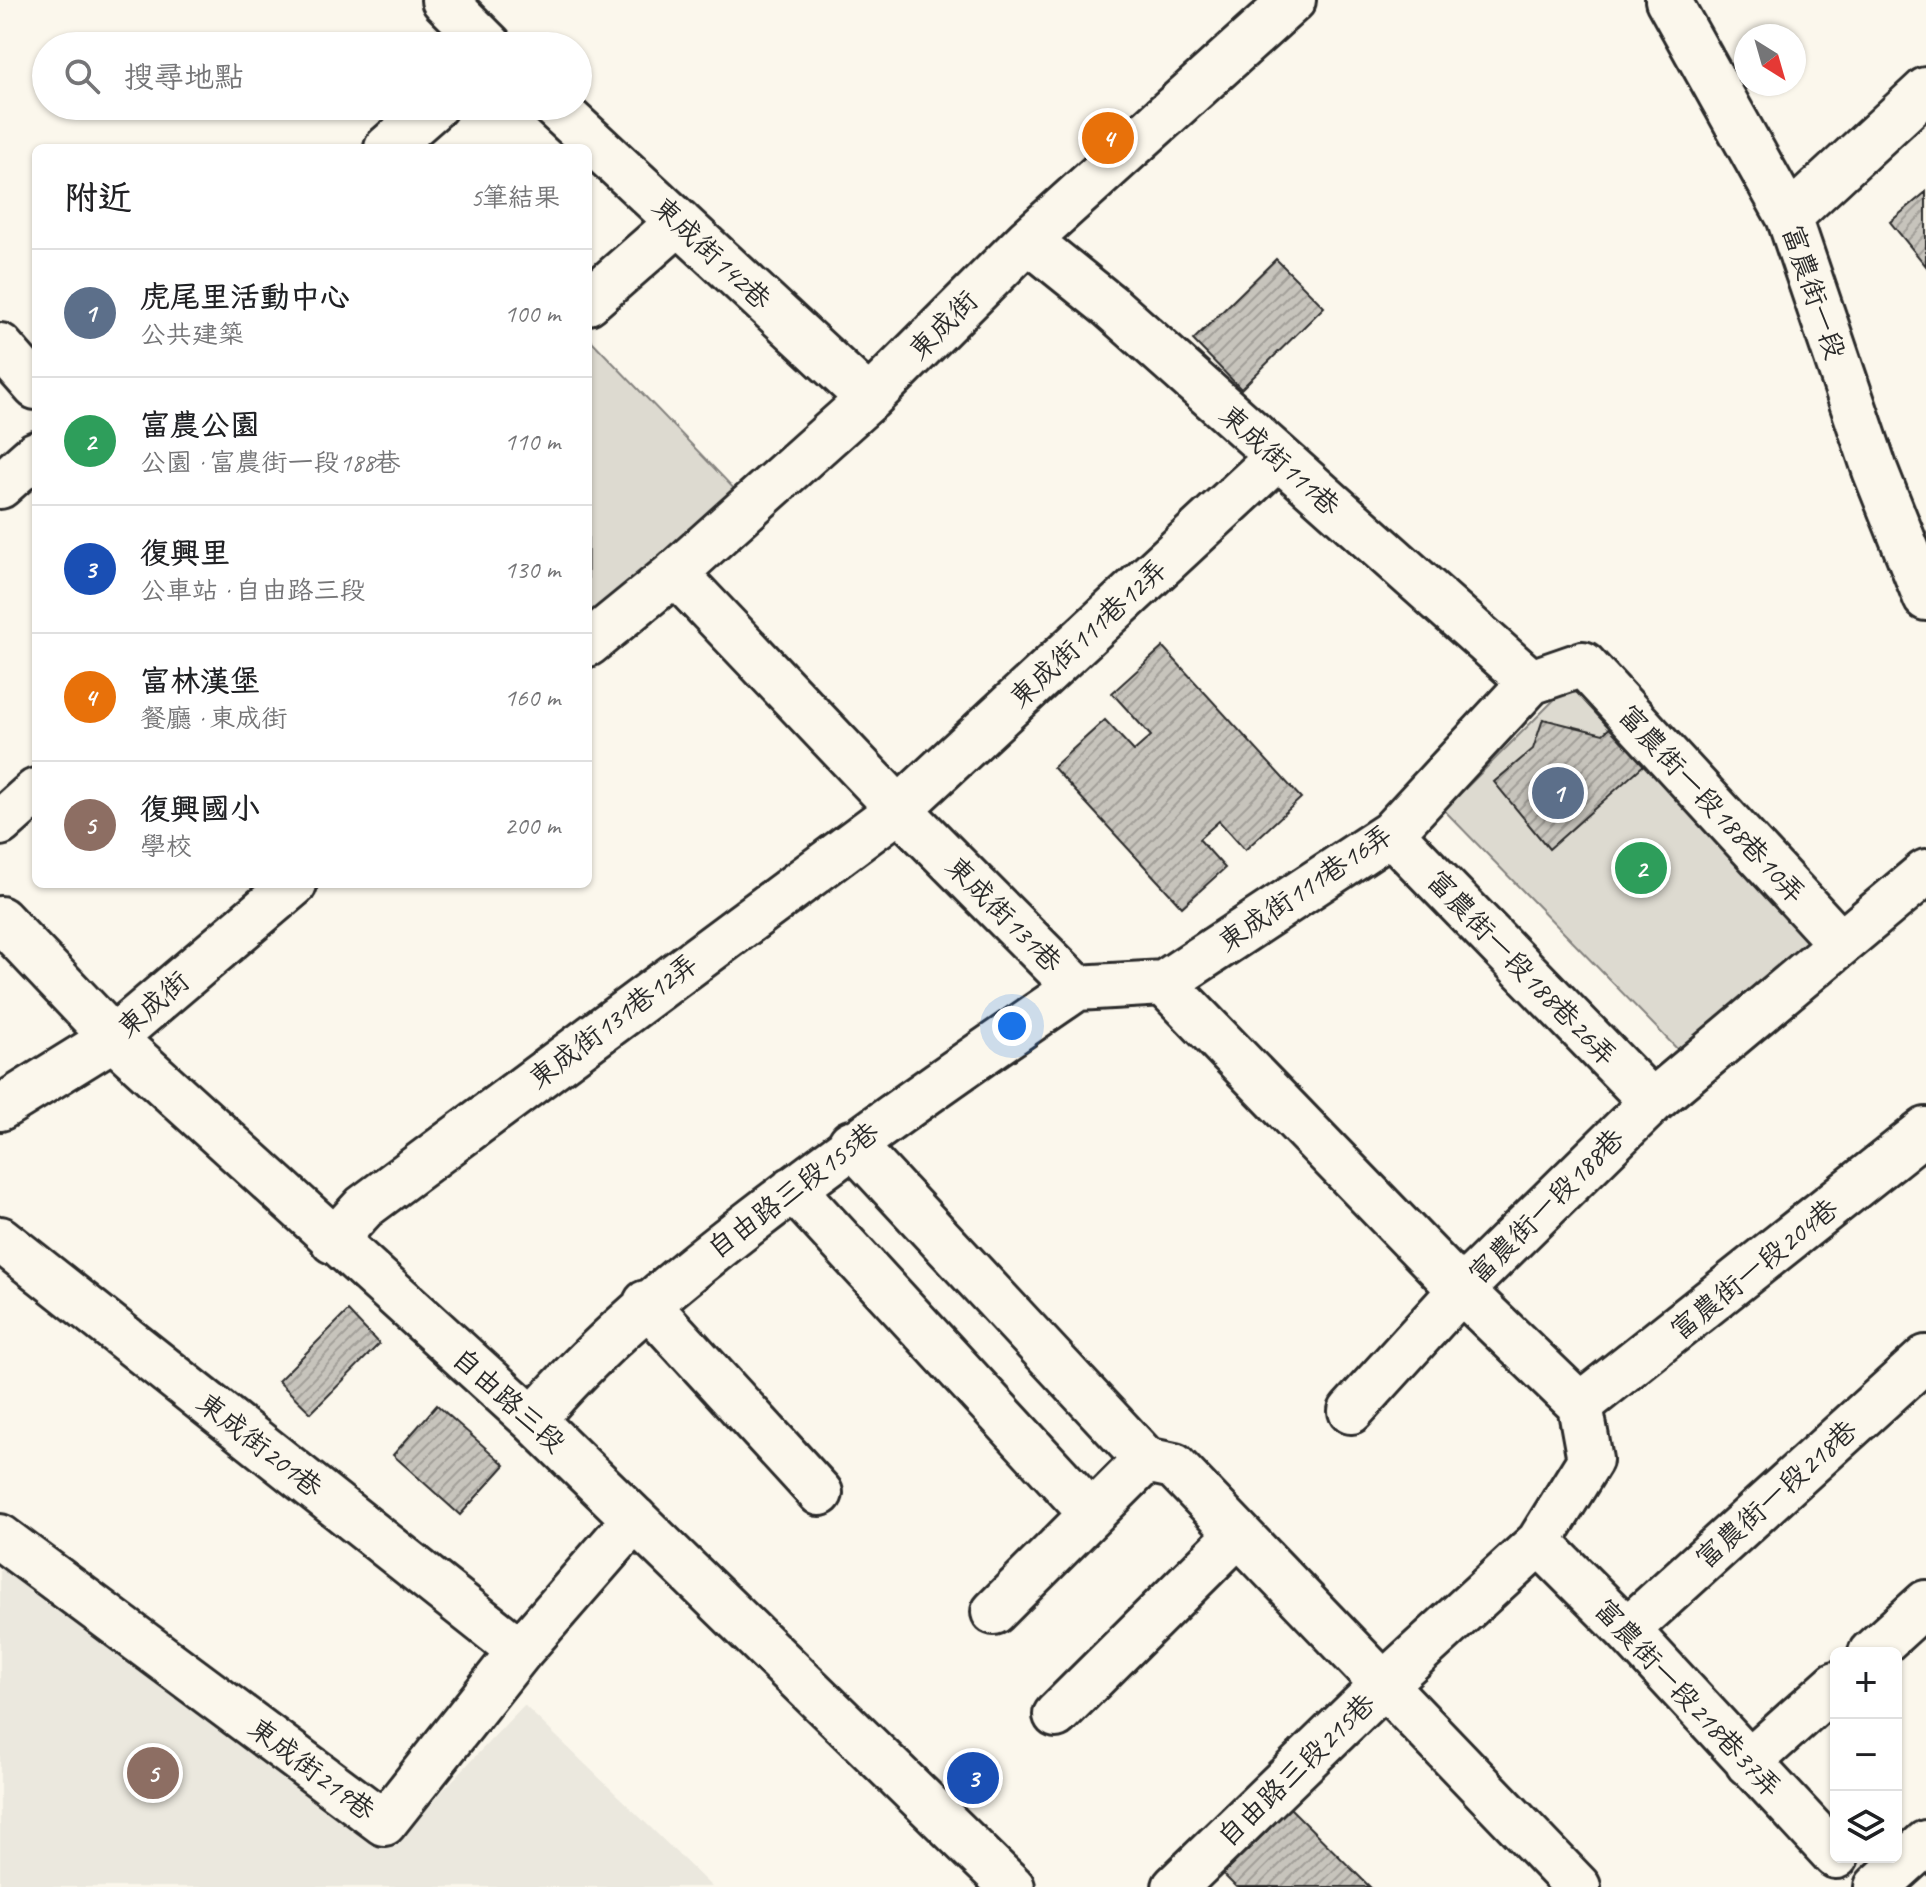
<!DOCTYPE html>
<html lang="zh-TW">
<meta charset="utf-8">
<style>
:root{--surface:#fff;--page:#f2f2f2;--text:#202124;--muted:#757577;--line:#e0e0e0;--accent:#0b8043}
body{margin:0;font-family:Caveat,"LXGW WenKai TC",sans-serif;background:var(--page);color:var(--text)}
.controls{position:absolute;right:24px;bottom:24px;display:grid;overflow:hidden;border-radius:12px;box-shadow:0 2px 6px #0004}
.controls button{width:72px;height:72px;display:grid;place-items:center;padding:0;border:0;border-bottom:2px solid var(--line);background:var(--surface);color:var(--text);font:40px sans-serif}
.compass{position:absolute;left:1734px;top:24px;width:72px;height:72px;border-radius:50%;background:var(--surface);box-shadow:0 2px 6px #0004;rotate:143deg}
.you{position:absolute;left:1012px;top:1026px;width:28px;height:28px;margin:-20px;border:6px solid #fff;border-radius:50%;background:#1a73e8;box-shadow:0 0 0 12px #1a73e833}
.badge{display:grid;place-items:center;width:52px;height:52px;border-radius:50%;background:var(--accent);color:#fff;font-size:26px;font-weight:700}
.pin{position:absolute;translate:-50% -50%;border:4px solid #fff;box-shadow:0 2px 8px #0006}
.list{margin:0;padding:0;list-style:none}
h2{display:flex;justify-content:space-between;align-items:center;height:104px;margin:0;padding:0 32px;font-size:34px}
h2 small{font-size:26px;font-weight:400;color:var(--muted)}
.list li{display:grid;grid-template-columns:52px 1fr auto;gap:24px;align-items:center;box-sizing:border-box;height:128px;padding:0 32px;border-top:2px solid var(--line)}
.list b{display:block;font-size:30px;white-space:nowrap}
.list p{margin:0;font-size:26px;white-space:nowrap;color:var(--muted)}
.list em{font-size:26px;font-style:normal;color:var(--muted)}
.icon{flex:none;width:44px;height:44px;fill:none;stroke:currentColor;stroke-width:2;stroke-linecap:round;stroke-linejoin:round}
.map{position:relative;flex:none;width:1926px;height:1887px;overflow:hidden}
.search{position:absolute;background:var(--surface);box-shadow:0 2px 6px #0004;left:32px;top:32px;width:560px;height:88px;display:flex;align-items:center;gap:20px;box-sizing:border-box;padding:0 28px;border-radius:44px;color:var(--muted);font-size:30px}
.panel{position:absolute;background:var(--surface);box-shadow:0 2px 6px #0004;left:32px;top:144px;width:560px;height:744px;border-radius:12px}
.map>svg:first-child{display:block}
.built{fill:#ebe8de}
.park{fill:#dddad0;stroke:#84827e;stroke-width:2}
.building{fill:url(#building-hatch);stroke:#2b2b2b;stroke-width:2}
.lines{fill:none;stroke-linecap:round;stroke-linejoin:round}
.minor-casing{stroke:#2b2b2b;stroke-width:50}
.minor{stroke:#fbf7ec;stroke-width:44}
.labels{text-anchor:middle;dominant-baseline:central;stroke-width:6;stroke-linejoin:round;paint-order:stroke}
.street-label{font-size:28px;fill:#2b2b2b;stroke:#fbf7ec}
</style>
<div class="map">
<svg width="1926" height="1887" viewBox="0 0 1926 1887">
<defs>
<pattern id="building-hatch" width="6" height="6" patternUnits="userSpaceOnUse" patternTransform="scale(2)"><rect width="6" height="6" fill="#c7c4bc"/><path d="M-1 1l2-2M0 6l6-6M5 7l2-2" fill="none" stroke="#a29f99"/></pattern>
</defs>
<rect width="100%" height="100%" fill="#fbf7ec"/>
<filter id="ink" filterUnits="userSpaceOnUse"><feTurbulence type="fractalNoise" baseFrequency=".0125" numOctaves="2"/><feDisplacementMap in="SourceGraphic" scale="16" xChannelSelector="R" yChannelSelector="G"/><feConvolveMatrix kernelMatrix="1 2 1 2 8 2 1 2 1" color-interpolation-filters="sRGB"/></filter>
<g filter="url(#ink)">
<!-- built -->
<path class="built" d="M0,1545L396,1840L524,1705L712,1887H0Z"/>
<!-- park -->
<path class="park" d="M588,337L745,500L588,615Z
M1612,690L1836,926L1688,1060L1444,810L1560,694Z"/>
<!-- building -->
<path class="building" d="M1926,192V266L1890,222Z
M1276,259L1324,307L1241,389L1193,340Z
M1163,647L1301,798L1245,850L1219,821L1199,839L1225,868L1182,907L1053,767L1105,720L1134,751L1151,736L1112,693Z
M1543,719L1603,734L1614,724L1646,763L1549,849L1494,782L1533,749Z
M348,1311L379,1344L311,1413L278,1381Z
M437,1405L505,1465L460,1515L393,1455Z
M1290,1808L1370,1887H1236L1223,1874Z"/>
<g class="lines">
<defs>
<path id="minor" d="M444,0L490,46
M1668,0L1789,217L1875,470L1926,598
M554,106L869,399
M387,148L435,106
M1789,217L1926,90
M1028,240L1111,307L1531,682
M588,302L679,222
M0,346L36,387
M0,486L36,454
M675,573L899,809L1077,988L1164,983L1461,1290L1351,1411
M588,644L675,573L869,399L1028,240L1293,0
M0,823L36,791
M1391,833L1652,1102
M0,919L113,1038L533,1420L1012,1887
M1164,983L1391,833L1531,682L1583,664L1840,943
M0,1108L113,1038L294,884
M851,1143L1146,1460L1174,1466L1578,1887
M793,1189L1091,1513
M0,1239L520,1651
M333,1241L364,1207L899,809L1277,458
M646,1303L820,1493
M1580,1405L1926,1130
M533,1420C598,1343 673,1282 752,1221C858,1139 967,1063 1077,988
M0,1537L384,1823L520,1651L635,1519
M1539,1542L1627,1630L1836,1856
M994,1612L1146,1460
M1627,1630L1926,1358
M1871,1653L1926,1603
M1056,1715L1238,1534
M1748,1763L1836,1684
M1175,1887L1382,1686L1539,1542L1590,1460L1580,1405L1461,1290L1652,1102L1926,872
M1877,1887L1926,1843"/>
</defs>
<!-- minor casing -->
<use href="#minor" class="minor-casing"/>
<!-- minor -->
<use href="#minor" class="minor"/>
</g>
</g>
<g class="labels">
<!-- street labels -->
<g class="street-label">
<text transform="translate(712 253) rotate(43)">東成街142巷</text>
<text transform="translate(1814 292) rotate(71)">富農街一段</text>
<text transform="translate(943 325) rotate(-45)">東成街</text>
<text transform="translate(1280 460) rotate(42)">東成街111巷</text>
<text transform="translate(1088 633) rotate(-43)">東成街111巷12弄</text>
<text transform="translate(1712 804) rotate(47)">富農街一段188巷10弄</text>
<text transform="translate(1305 888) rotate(-34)">東成街111巷16弄</text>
<text transform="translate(1004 914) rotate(45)">東成街131巷</text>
<text transform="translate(1522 968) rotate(46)">富農街一段188巷26弄</text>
<text transform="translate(153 1004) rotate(-41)">東成街</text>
<text transform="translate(613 1021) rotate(-37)">東成街131巷12弄</text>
<text transform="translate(793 1190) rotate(-37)">自由路三段155巷</text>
<text transform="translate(1546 1206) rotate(-45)">富農街一段188巷</text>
<text transform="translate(1754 1269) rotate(-39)">富農街一段204巷</text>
<text transform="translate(509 1400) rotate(42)">自由路三段</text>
<text transform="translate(260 1445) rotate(38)">東成街201巷</text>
<text transform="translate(1776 1494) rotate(-42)">富農街一段218巷</text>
<text transform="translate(1688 1698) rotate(47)">富農街一段218巷37弄</text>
<text transform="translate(312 1769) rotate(37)">東成街219巷</text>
<text transform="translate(1296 1770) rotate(-44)">自由路三段215巷</text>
</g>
</g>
</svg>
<div class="controls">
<button>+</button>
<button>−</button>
<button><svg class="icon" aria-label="layers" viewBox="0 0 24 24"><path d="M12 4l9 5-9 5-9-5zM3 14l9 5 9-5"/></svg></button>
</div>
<svg class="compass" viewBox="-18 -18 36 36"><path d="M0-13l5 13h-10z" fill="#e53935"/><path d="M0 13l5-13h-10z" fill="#757577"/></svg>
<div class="you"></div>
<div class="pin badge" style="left:1558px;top:793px;background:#5c6f8a">1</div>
<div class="pin badge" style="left:1641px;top:868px;background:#2e9e5b">2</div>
<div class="pin badge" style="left:973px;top:1778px;background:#1a4fb4">3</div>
<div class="pin badge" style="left:1108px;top:138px;background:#e8710a">4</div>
<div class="pin badge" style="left:153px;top:1773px;background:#8d6e63">5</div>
<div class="search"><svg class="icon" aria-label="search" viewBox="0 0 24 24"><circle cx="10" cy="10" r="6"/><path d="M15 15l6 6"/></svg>搜尋地點</div>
<section class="panel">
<h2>附近<small>5筆結果</small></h2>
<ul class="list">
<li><span class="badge" style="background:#5c6f8a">1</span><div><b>虎尾里活動中心</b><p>公共建築</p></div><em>100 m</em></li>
<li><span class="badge" style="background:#2e9e5b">2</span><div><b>富農公園</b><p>公園 · 富農街一段188巷</p></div><em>110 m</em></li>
<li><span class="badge" style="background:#1a4fb4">3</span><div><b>復興里</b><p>公車站 · 自由路三段</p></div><em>130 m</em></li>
<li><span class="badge" style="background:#e8710a">4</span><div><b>富林漢堡</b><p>餐廳 · 東成街</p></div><em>160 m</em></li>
<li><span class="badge" style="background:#8d6e63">5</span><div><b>復興國小</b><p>學校</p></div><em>200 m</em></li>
</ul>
</section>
</div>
